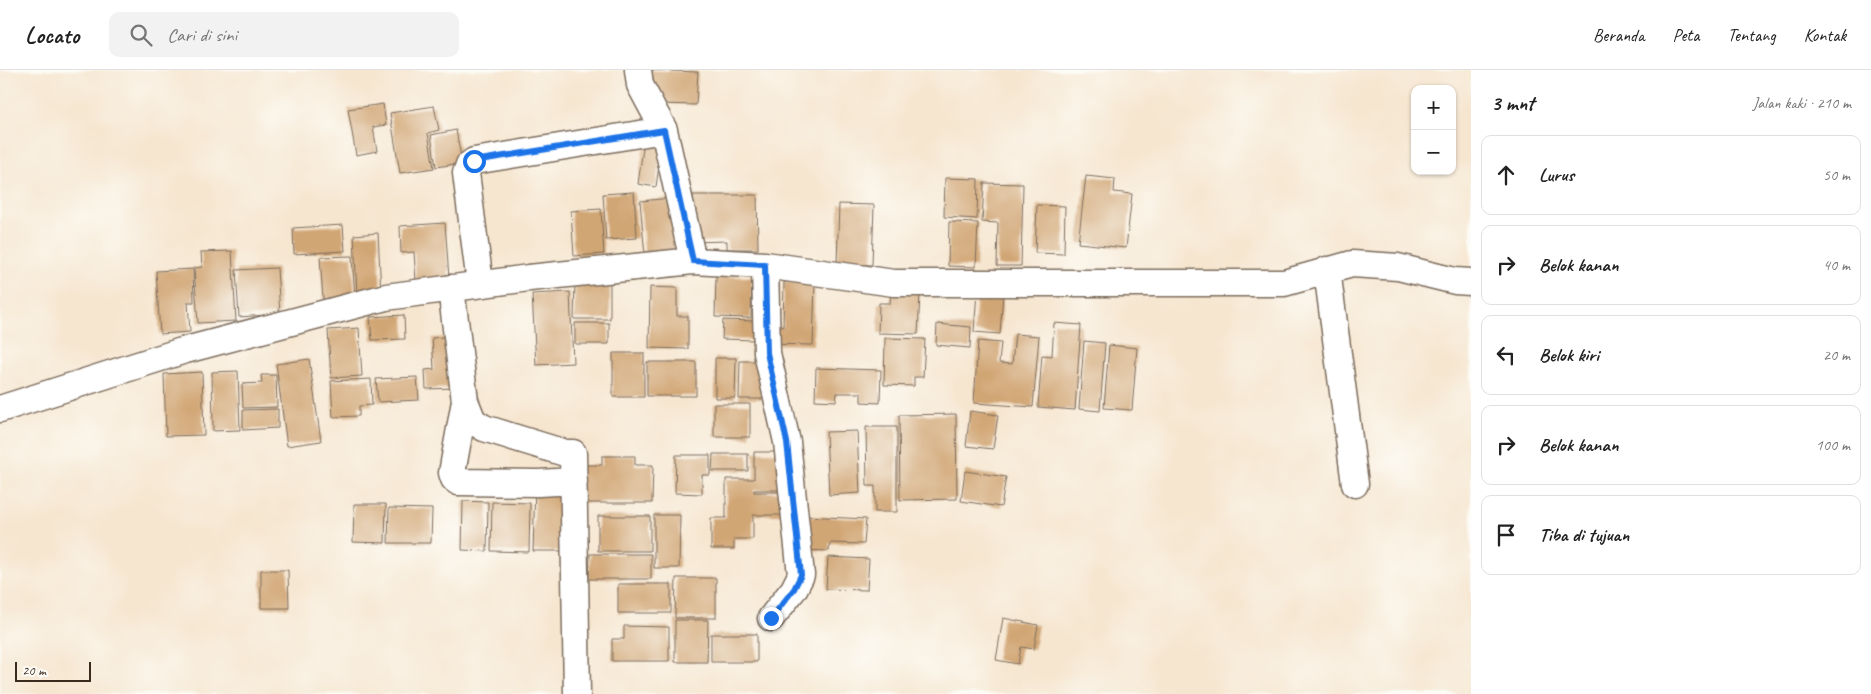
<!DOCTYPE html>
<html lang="id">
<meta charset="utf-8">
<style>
:root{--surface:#fff;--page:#f2f2f2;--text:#222;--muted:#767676;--line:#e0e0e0}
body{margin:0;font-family:Caveat,sans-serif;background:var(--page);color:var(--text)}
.controls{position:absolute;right:15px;top:15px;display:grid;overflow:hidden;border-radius:10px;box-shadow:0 1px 4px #0004}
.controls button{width:45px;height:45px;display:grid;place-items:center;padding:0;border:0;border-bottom:1px solid var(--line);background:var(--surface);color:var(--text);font:25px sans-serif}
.scale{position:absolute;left:15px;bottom:12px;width:76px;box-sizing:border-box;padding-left:5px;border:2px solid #3b2a1e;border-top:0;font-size:14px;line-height:18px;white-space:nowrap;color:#3b2a1e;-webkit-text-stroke:4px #fdfcf7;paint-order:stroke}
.stop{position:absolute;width:15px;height:15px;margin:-11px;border:4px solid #1a73e8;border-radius:50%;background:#fff}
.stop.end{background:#1a73e8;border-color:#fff;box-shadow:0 1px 5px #0008}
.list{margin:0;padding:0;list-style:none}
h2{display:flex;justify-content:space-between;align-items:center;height:65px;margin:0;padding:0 20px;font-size:21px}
h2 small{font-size:16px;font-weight:400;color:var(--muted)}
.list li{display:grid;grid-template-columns:32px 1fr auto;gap:15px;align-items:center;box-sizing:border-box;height:80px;margin:0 10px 10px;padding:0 10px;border:1px solid var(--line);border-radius:10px}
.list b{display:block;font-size:19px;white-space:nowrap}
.list em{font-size:16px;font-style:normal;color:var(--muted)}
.icon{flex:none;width:28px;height:28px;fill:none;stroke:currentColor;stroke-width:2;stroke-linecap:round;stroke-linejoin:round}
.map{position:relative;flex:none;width:1471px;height:624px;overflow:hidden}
header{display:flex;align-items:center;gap:30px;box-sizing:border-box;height:70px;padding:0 25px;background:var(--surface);border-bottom:1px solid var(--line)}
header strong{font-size:24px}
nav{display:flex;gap:28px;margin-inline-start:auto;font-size:18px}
.search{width:350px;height:45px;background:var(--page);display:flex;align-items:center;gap:12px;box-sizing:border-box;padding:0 18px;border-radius:10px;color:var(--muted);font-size:19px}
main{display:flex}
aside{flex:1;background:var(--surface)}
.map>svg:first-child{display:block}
.building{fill:#d1a674}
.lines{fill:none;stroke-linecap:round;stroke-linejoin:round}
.minor-casing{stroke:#7c6c5c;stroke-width:29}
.minor{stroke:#fff;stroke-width:26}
.route{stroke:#1a73e8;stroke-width:6}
</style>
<header>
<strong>Locato</strong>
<div class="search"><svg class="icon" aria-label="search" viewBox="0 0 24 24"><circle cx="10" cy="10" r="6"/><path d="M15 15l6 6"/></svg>Cari di sini</div>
<nav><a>Beranda</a><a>Peta</a><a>Tentang</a><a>Kontak</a></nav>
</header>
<main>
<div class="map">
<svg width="1471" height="624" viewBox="0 0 1471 624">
<rect width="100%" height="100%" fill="#fdfcf7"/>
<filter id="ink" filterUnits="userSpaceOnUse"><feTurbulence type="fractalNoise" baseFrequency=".02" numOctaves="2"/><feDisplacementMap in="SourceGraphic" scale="10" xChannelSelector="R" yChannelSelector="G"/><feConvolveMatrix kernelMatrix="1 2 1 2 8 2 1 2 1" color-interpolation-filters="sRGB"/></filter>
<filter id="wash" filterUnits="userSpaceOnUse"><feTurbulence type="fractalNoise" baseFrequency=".0096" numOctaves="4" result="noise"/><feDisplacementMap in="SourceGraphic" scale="20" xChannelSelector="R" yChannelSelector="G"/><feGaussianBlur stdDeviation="1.12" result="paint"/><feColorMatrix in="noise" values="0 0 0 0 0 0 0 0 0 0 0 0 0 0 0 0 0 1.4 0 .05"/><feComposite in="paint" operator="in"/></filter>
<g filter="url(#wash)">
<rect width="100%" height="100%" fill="#f6e6d0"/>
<g id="blocks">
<!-- building -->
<path class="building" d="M647,0L698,2L696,35L660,34V23L646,22Z
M383,34L386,55L373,57L377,81L356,85L348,39Z
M434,36L439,60L428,63L434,98L400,103L390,43Z
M456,60L462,93L436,97L431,65Z
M644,71L662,74L656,117L638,114Z
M1086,106L1115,109L1114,122L1132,124L1126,178L1078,173Z
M945,108L978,109L977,149L944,147Z
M984,113L1023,114L1021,196H997L998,153L982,152Z
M634,122L637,168L606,170L603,124Z
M693,125H757L758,179H727V171L693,172Z
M672,128L677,184L645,186L640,131Z
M839,134L874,135L872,195L837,194Z
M1037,135L1065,136L1064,184L1035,183Z
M601,139L604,184L574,186L571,141Z
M949,152L978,153L976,197L948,196Z
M445,153L449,208L416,211L414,182L401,183L400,156Z
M343,155L345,181L294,184L293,158Z
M378,163L381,223L357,225L354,165Z
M232,181L236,251L198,253L194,198L202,197L201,182Z
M352,186L355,227L323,229L320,187Z
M277,198L280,244L239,247L236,200Z
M193,199L194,232H188L190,262L160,264L156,201Z
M716,206L752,207L751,248L715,247Z
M575,211L610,212V249H574Z
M784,212L815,213L813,275L768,274V257H783Z
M650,217L677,218V246H688V279L649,278Z
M570,222L573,293L536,295L532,224Z
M891,222L920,223L918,264L878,263L879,233H890Z
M977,222L1003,224L1000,264L974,262Z
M404,245L405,269L372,270L370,247Z
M723,250L756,251V270L722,269Z
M575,253H609V274H575Z
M1054,253L1081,255L1075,340L1038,337L1042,285L1052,286Z
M937,254L971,257L970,278L936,275Z
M359,258L362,306L331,308L328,260Z
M1015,264L1039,266L1033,337L974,333L978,271L1001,273L999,293L1012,294Z
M454,266L457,318L426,319L425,300L434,299L432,268Z
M885,268L925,269L923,307H914V316L884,315Z
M1084,271L1105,273L1100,341L1079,339Z
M1109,275L1137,278L1132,340L1104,338Z
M613,283H644V327H613Z
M715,288H736L735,328H715Z
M309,289L321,371L287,376L276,294Z
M740,291H766V329H739Z
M647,292H696V326H647Z
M816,298L881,300L880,333L861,332V323H837L836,331L815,330Z
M238,301L240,360L213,361L212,302Z
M202,302L204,365L166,366L164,304Z
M261,305H276L277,337L243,338L242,314L262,313Z
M417,307L419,330L378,332L376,309Z
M371,309L372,335L359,336V346L333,347L331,311Z
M714,334H750V367H714Z
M278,339V358L243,360V340Z
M970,341L998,345L993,379L966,376Z
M956,344L957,429L900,430L899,345Z
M866,357H897V442H875V416H867Z
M857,361L860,423L829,425L826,362Z
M754,382H781V420H754V422H786V445H753V469H734V479H711V448H726V409H754Z
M713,384H748V401H712Z
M676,385H710V405H702V424L675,423Z
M602,386H635V395H653L652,433H576V395H602Z
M965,401L1006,407L1001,437L961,431Z
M535,417H567L565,481H533Z
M463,431L488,432L487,481L462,480Z
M492,432L530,433L529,482L491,481Z
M354,434H386L385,473L353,472Z
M389,438L432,439L431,473H388Z
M654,445H680L679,498H654Z
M598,446H650V481H598Z
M805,446L866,449L864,474L830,473L829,481L803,480Z
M590,484H651V509H589Z
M828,487L869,489L867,520L826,519Z
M261,500H288L289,538H261Z
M676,508H716V548H675Z
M618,514H671V543H618Z
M1003,548L1038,555L1034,579L1021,577L1018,594L996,590Z
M675,550H708L707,592H675Z
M624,556L669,557V591H612V569H624Z
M711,564H757V592H711Z"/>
</g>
</g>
<g filter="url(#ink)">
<use href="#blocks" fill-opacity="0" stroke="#7c6c5c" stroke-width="1"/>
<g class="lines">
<defs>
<path id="minor" d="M638,0L640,15L664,60L693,191
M765,195L767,283L787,372L801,505L794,519L771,548
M1327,200L1355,414
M480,214L466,103L469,95L474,91L664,60
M451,218L465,331L473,351L484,358L565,383H573L577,624
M465,331L452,403L454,409L458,412L538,413L574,411
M0,339L182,281L386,227L529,208L693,191L765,195L894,213H1284L1352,194L1398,197L1455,211L1471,212"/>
</defs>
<!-- minor casing -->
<use href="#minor" class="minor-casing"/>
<!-- minor -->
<use href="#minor" class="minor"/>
</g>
</g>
<g class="lines" filter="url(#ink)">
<!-- route -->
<path class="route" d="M474,91L664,60L693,191L765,195L767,283L787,372L801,505L794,519L771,548"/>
</g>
</svg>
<div class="controls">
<button>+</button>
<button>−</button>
</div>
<div class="scale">20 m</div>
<div class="stop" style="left:474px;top:91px"></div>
<div class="stop end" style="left:771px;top:548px"></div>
</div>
<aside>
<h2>3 mnt<small>Jalan kaki · 210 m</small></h2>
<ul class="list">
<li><svg class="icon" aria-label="ahead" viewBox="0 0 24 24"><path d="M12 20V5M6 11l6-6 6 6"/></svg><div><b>Lurus</b></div><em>50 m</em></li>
<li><svg class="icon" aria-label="right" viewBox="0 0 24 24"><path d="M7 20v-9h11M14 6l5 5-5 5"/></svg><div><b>Belok kanan</b></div><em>40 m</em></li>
<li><svg class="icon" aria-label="left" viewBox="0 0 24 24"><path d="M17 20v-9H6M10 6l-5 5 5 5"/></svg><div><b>Belok kiri</b></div><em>20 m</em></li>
<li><svg class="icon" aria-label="right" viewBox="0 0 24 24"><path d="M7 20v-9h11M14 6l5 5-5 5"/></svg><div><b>Belok kanan</b></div><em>100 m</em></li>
<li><svg class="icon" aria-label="arrive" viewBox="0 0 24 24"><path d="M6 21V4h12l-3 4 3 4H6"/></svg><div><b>Tiba di tujuan</b></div></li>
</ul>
</aside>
</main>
